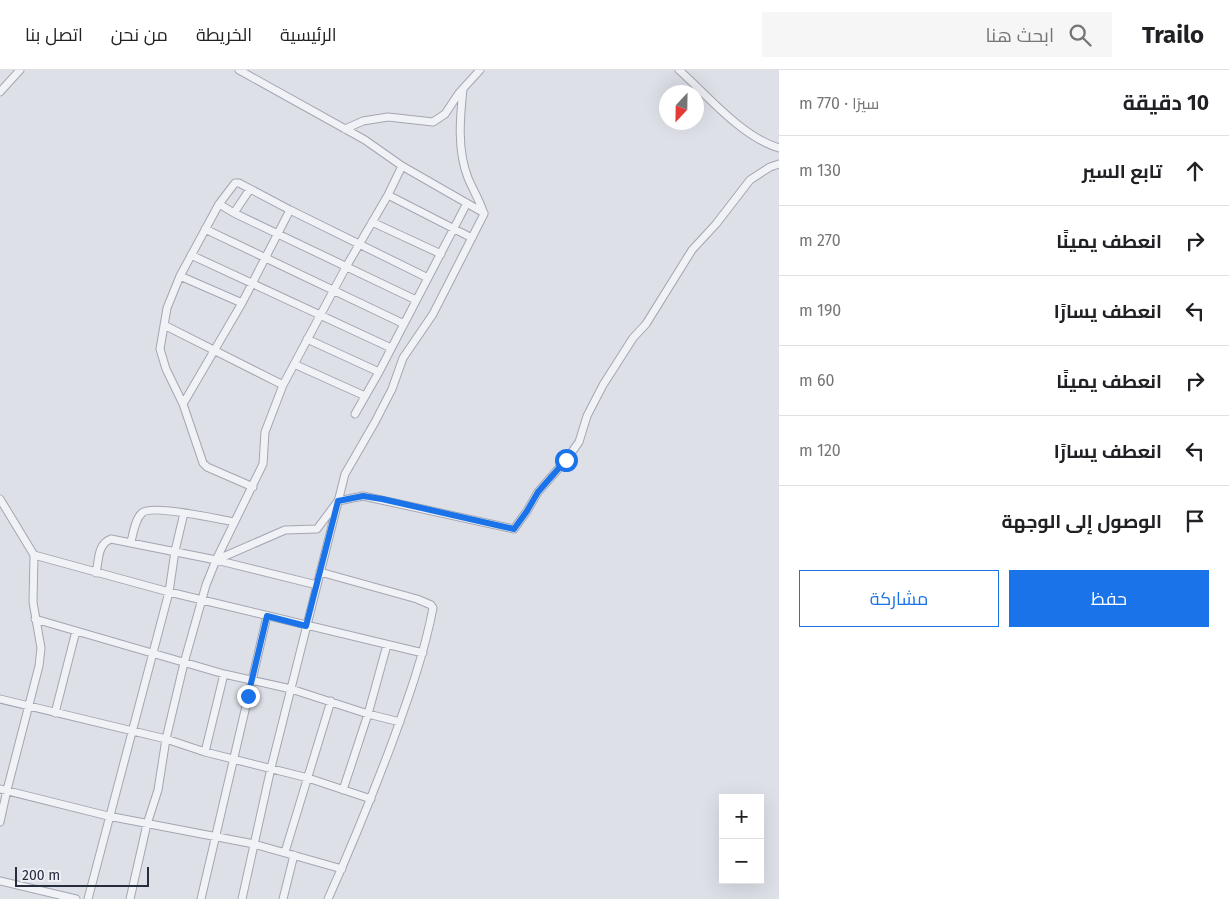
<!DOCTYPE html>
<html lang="ar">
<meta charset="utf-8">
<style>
:root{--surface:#fff;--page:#f6f6f6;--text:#202124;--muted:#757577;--line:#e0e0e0;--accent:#1a73e8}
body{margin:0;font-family:"Fira Sans",Cairo,sans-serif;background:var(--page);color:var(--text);direction:rtl}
.controls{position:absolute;right:15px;bottom:15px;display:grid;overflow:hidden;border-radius:0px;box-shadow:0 5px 20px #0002}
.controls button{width:45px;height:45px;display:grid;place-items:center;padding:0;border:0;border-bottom:1px solid var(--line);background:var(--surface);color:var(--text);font:25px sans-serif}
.compass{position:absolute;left:659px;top:15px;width:45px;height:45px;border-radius:50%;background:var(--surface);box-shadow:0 5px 20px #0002;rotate:202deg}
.scale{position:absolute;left:15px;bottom:12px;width:134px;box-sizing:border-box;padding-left:5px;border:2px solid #272c3e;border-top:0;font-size:14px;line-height:18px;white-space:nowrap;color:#272c3e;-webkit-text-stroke:4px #edeff5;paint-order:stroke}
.stop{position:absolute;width:15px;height:15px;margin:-11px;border:4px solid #1a73e8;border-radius:50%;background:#fff}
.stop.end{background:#1a73e8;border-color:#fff;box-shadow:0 1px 5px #0008}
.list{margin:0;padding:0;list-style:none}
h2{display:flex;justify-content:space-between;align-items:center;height:65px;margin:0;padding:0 20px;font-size:21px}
h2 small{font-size:16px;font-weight:400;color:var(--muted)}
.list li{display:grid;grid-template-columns:32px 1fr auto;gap:15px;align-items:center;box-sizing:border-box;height:70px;padding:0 20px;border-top:1px solid var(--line)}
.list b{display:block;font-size:19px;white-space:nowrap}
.list em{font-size:16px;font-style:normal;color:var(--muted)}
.actions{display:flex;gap:10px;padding:15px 20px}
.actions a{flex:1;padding:11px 0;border:1px solid var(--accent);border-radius:0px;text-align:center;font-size:18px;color:var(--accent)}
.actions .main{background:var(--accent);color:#fff}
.icon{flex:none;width:28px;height:28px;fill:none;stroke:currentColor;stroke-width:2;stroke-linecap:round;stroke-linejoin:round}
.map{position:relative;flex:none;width:779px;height:829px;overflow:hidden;direction:ltr}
header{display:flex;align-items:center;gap:30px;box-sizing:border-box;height:70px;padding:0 25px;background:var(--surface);border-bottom:1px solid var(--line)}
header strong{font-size:24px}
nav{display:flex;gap:28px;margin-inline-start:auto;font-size:18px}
.search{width:350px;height:45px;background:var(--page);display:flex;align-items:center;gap:12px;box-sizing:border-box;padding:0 18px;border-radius:0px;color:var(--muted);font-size:19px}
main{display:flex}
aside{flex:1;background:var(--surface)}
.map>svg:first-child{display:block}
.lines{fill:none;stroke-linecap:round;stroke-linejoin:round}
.minor-casing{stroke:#a3a6b2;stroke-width:9}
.minor{stroke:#f1f2f6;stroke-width:7}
.route{stroke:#1a73e8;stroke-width:6}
</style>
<header>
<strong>Trailo</strong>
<div class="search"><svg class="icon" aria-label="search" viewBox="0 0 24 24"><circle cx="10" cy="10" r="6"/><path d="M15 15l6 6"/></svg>ابحث هنا</div>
<nav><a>الرئيسية</a><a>الخريطة</a><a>من نحن</a><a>اتصل بنا</a></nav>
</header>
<main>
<aside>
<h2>10 دقيقة<small>سيرًا · 770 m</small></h2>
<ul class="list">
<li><svg class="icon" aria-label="ahead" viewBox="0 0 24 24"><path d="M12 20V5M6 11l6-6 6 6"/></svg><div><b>تابع السير</b></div><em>130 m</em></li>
<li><svg class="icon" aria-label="right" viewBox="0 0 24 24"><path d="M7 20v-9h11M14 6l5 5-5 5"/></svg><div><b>انعطف يمينًا</b></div><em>270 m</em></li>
<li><svg class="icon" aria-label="left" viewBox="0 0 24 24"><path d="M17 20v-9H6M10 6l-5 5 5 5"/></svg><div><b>انعطف يسارًا</b></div><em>190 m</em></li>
<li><svg class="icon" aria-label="right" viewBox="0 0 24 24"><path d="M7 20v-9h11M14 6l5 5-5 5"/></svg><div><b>انعطف يمينًا</b></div><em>60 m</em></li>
<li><svg class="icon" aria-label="left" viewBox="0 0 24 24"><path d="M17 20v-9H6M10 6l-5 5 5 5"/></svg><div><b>انعطف يسارًا</b></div><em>120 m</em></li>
<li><svg class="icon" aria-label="arrive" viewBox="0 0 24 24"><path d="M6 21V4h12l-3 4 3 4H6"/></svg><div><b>الوصول إلى الوجهة</b></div></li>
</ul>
<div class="actions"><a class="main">حفظ</a><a>مشاركة</a></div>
</aside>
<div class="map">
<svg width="779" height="829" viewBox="0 0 779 829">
<rect width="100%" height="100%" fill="#dee0e8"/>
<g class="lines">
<defs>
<path id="minor" d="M679,0C708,26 742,67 779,78
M0,22L20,0
M345,59L363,51L388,47L433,52L445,44L459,23L480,0
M402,96L484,143
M388,125L472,168
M219,134L234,143L416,230
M234,143L250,119
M372,152L441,184
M205,159L404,254
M191,185L391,278
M180,206L242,233
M164,255L283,315
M307,269L379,302
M294,294L365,326
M183,334L242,233L290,140
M355,344L379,302L467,133
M253,417L207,397L203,393L183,334L166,299L160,279L167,238L180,206L219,134L235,113H239L290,140L428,208
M0,429L34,485L33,532L41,578L39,596L7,720L0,752
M131,472C133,464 135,449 142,443C151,434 218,449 234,452
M34,485L169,522L423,583
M216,490L263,394L265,362L283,315L346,197L388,125L402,96L365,70L239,0
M320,502L417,529L431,535L433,538C424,585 408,629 392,673C372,726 351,778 328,829
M96,503C99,491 97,474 111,469L216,490L317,515
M35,549L224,604L291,619L368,644L400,652
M0,629L166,669L205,682L308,708L371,729
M55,643L76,561
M205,682L224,604
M0,719L108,746L254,774L342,799
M343,720L368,644L387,575
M285,782L331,631
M0,811L76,829
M88,829L169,522L175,481L184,443
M130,829L147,754L158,720L166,669L184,593L206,515L216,490L285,460L317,459L338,431L363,426L514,459L527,441L538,422L566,390L579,372L587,346L603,315L633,268L646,254L692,180L716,154L750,110L770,97L779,94
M201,829L267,546
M242,829L271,698L345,404L375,352L392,319L403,288L433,244L484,144C480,131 473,120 468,108C457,80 460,48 463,19
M283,829L294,785"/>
</defs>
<!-- minor casing -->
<use href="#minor" class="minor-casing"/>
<!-- minor -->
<use href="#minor" class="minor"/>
</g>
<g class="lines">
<!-- route -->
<path class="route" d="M248,626L267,546L306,556L338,431L363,426L382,429L514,459L527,441L538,422L566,390"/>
</g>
</svg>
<div class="controls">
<button>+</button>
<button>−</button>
</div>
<svg class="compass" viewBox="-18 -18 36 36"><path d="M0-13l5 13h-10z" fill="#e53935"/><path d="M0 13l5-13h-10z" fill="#757577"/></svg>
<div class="scale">200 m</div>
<div class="stop" style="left:566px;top:390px"></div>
<div class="stop end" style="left:248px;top:626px"></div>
</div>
</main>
